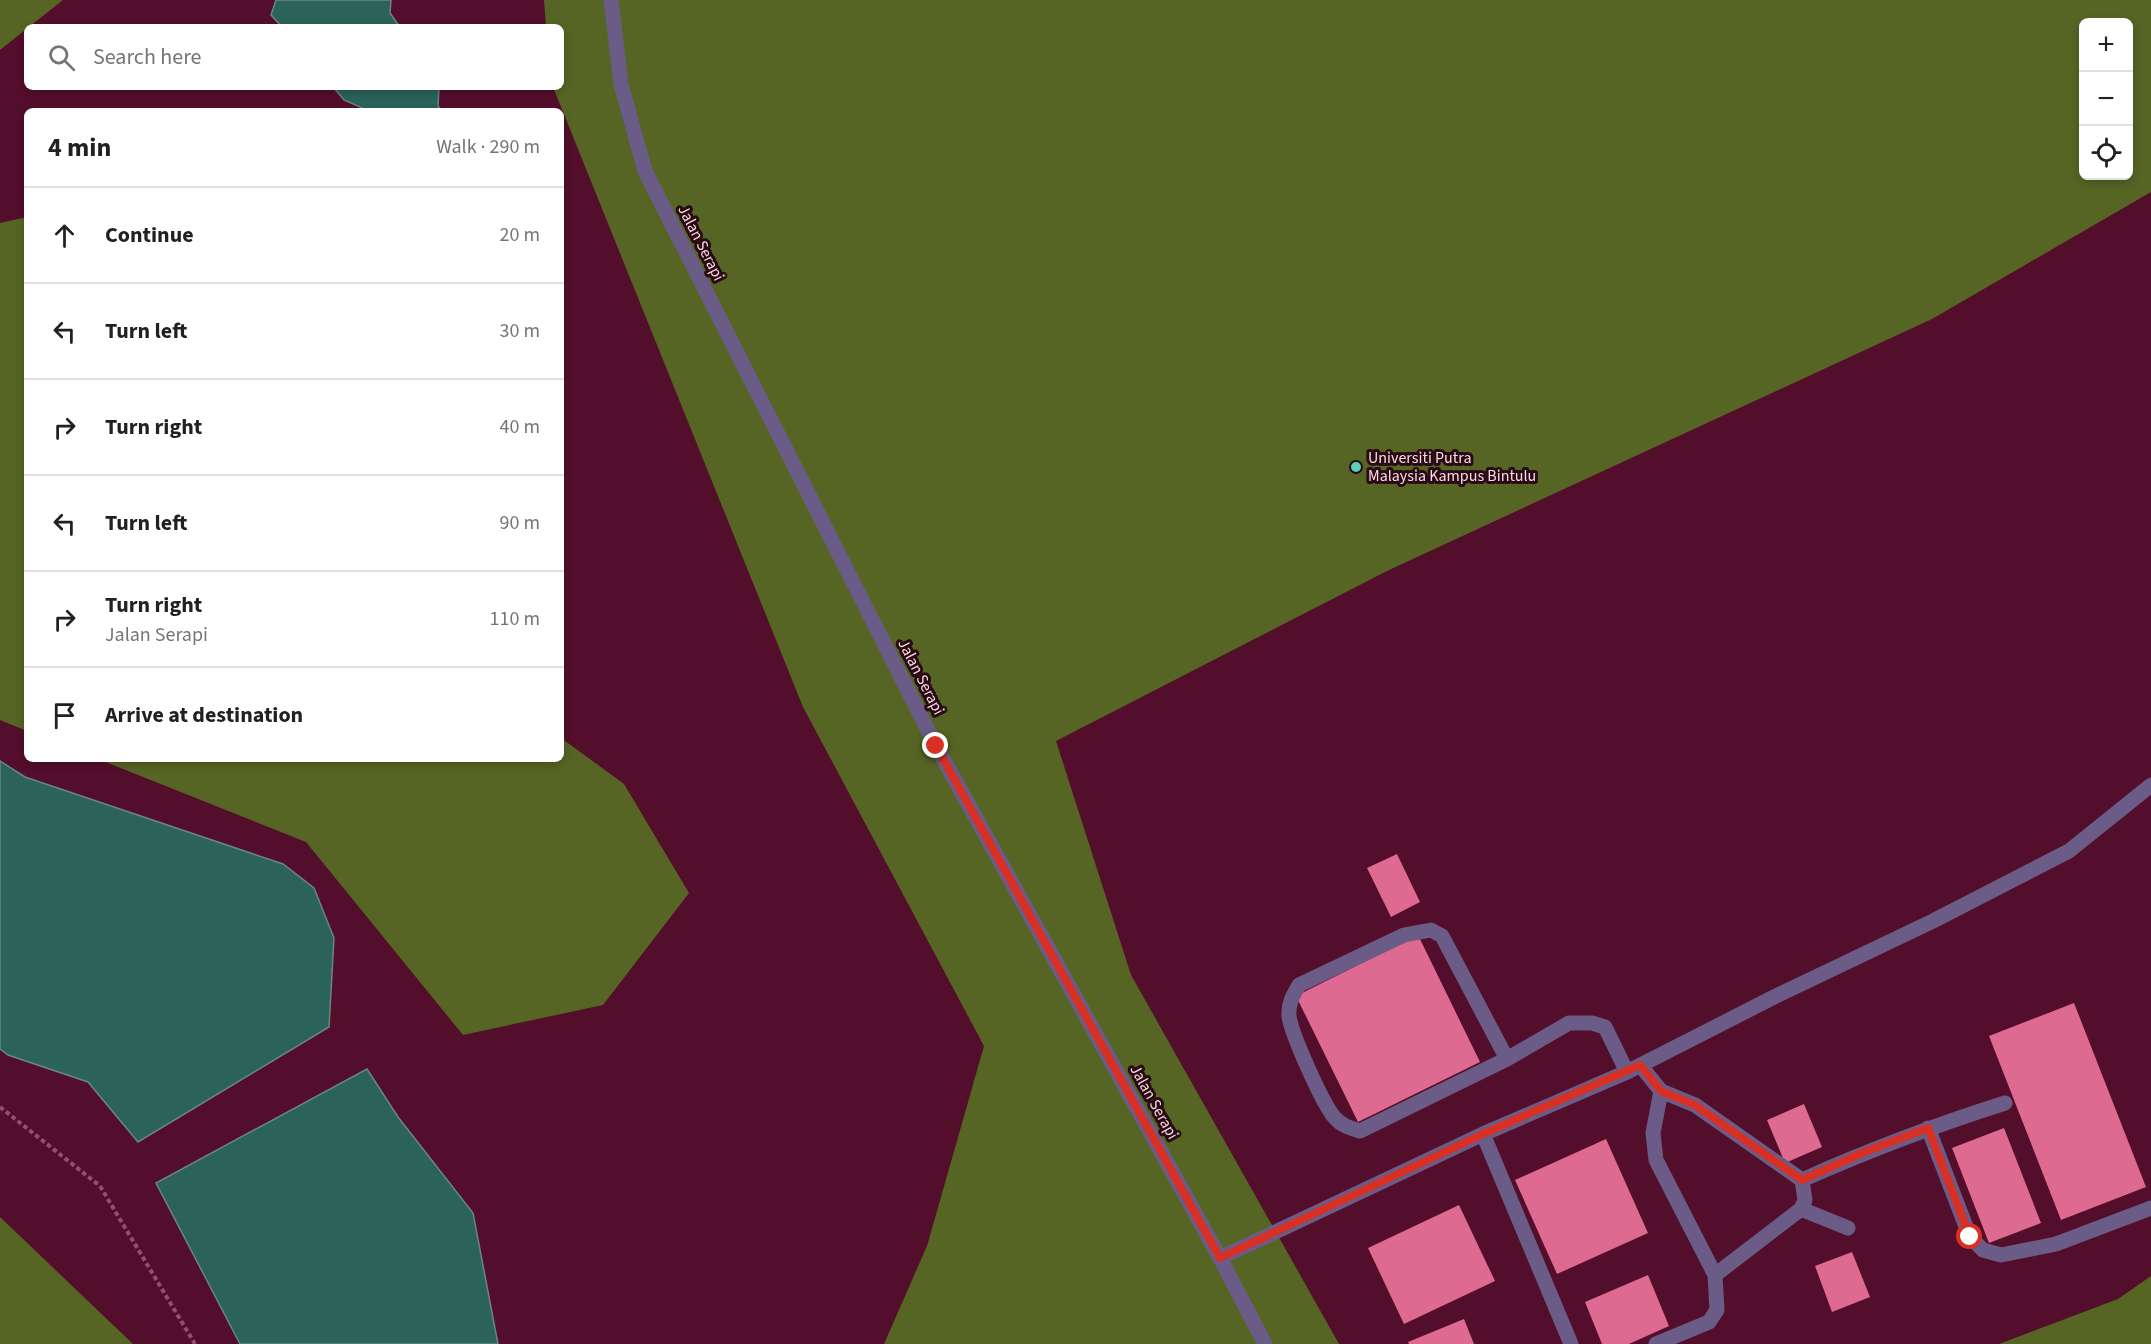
<!DOCTYPE html>
<meta charset="utf-8">
<style>
:root{--surface:#fff;--page:#f6f6f6;--text:#202124;--muted:#757577;--line:#e0e0e0}
body{margin:0;font-family:"Source Sans 3",sans-serif;background:var(--page);color:var(--text)}
.controls{position:absolute;right:18px;top:18px;display:grid;overflow:hidden;border-radius:9px;box-shadow:0 3px 9px #0003}
.controls button{width:54px;height:54px;display:grid;place-items:center;padding:0;border:0;border-bottom:2px solid var(--line);background:var(--surface);color:var(--text);font:30px sans-serif}
.stop{position:absolute;width:18px;height:18px;margin:-14px;border:4px solid #d93025;border-radius:50%;background:#fff}
.stop.end{background:#d93025;border-color:#fff;box-shadow:0 2px 6px #0008}
.list{margin:0;padding:0;list-style:none}
h2{display:flex;justify-content:space-between;align-items:center;height:78px;margin:0;padding:0 24px;font-size:26px}
h2 small{font-size:20px;font-weight:400;color:var(--muted)}
.list li{display:grid;grid-template-columns:39px 1fr auto;gap:18px;align-items:center;box-sizing:border-box;height:96px;padding:0 24px;border-top:2px solid var(--line)}
.list b{display:block;font-size:22px;white-space:nowrap}
.list p{margin:0;font-size:20px;white-space:nowrap;color:var(--muted)}
.list em{font-size:20px;font-style:normal;color:var(--muted)}
.icon{flex:none;width:33px;height:33px;fill:none;stroke:currentColor;stroke-width:2;stroke-linecap:round;stroke-linejoin:round}
.map{position:relative;flex:none;width:2151px;height:1344px;overflow:hidden}
.search{position:absolute;background:var(--surface);box-shadow:0 3px 9px #0003;left:24px;top:24px;width:540px;height:66px;display:flex;align-items:center;gap:15px;box-sizing:border-box;padding:0 21px;border-radius:9px;color:var(--muted);font-size:22px}
.panel{position:absolute;background:var(--surface);box-shadow:0 3px 9px #0003;left:24px;top:108px;width:540px;height:654px;border-radius:9px}
.map>svg:first-child{display:block}
.forest{fill:#566524;fill-rule:evenodd}
.water{fill:#2b6259;stroke:#6a8682;stroke-width:1.5}
.building{fill:#de6991}
.lines{fill:none;stroke-linecap:round;stroke-linejoin:round}
.path{stroke:#8c5369;stroke-width:4;stroke-dasharray:4.5 3;stroke-linecap:butt}
.lane{stroke:#6b5c87;stroke-width:15}
.street{stroke:#6b5c87;stroke-width:15}
.route{stroke:#d93025;stroke-width:8}
.poi-dot{fill:#5ccebb;stroke:#270a14;stroke-width:2}
.labels{text-anchor:middle;dominant-baseline:central;stroke-width:6;stroke-linejoin:round;paint-order:stroke}
.street-label{font-size:16px;fill:#fcd9e2;stroke:#270a14}
.poi-label{font-size:16px;fill:#fcd9e2;stroke:#270a14;text-anchor:start}
</style>
<div class="map">
<svg width="2151" height="1344" viewBox="0 0 2151 1344">
<rect width="100%" height="100%" fill="#530e2b"/>
<!-- forest -->
<path class="forest" d="M0,0H63L0,50Z
M544,0H2151V192L1932,319L1389,570L1056,741L1131,975L1339,1344H884L927,1246L984,1046L803,707L553,87H561V27H546ZM2084,22H2128V176H2084Z
M27,217V731L0,720V223Z
M561,738L624,784L689,893L603,1005L463,1035L306,842L98,759H561Z
M0,1217L133,1344H0Z
M2151,1276V1344H1999L2118,1299Z"/>
<!-- water -->
<path class="water" d="M276,0H391L390,13L400,27H282L271,15Z
M333,87H439L438,106L442,111H369L344,100Z
M0,761L25,777L283,864L314,888L334,938L329,1027L138,1142L88,1082L8,1055L0,1049Z
M367,1069L398,1117L473,1213L498,1344H240L156,1183Z"/>
<!-- building -->
<path class="building" d="M1397,854L1420,902L1391,917L1367,868Z
M1418,935L1480,1062L1358,1122L1296,996Z
M2074,1003L2146,1187L2061,1220L1989,1036Z
M1804,1104L1822,1147L1785,1163L1767,1120Z
M2004,1128L2041,1223L1989,1243L1952,1148Z
M1606,1139L1648,1233L1557,1274L1515,1180Z
M1459,1205L1495,1281L1404,1324L1368,1248Z
M1852,1252L1870,1297L1832,1312L1815,1266Z
M1648,1275L1669,1326L1629,1344H1602L1585,1302Z
M1464,1319L1474,1344H1409L1408,1342Z"/>
<g class="lines">
<!-- path -->
<path class="path" d="M0,1107L100,1186L195,1344"/>
<!-- lane -->
<path class="lane" d="M1507,1059L1442,936L1431,930L1404,935L1299,985C1293,995 1288,1004 1289,1016C1291,1033 1323,1105 1335,1118C1342,1126 1350,1128 1360,1131L1507,1059L1569,1023H1592L1605,1027L1627,1072
M1640,1065L1661,1091L1653,1133L1656,1160L1715,1275L1717,1310L1709,1322L1656,1344
M1661,1091L1695,1105L1802,1180L1805,1200L1801,1209L1848,1228
M1928,1128L1970,1237L1983,1250L2001,1255L2056,1244L2151,1208
M1483,1134L1571,1344
M1802,1180C1869,1150 1936,1125 2005,1103
M1220,1258L1483,1134L1627,1072L1776,996L1933,921L2069,851L2151,785
M1715,1275L1801,1209"/>
<!-- street -->
<path class="street" d="M611,0L621,84L645,171L936,746L1220,1258L1265,1344"/>
</g>
<g class="lines">
<!-- route -->
<path class="route" d="M936,746L1220,1258L1483,1134L1640,1065L1661,1091L1695,1105L1802,1180L1862,1153L1928,1128L1970,1237"/>
</g>
<!-- markers -->
<circle class="poi-dot" cx="1356" cy="467" r="6"/>
<g class="labels">
<!-- street labels -->
<g class="street-label">
<text transform="translate(701 243) rotate(63)">Jalan Serapi</text>
<text transform="translate(921 677) rotate(63)">Jalan Serapi</text>
<text transform="translate(1154 1102) rotate(61)">Jalan Serapi</text>
</g>
<!-- poi labels -->
<g class="poi-label">
<text x="1368" y="458">Universiti Putra<tspan x="1368" dy="18">Malaysia Kampus Bintulu</tspan></text>
</g>
</g>
</svg>
<div class="controls">
<button>+</button>
<button>−</button>
<button><svg class="icon" aria-label="locate" viewBox="0 0 24 24"><circle cx="12" cy="12" r="6"/><path d="M12 2v4M12 18v4M2 12h4M18 12h4"/></svg></button>
</div>
<div class="stop" style="left:1970px;top:1237px"></div>
<div class="stop end" style="left:936px;top:746px"></div>
<div class="search"><svg class="icon" aria-label="search" viewBox="0 0 24 24"><circle cx="10" cy="10" r="6"/><path d="M15 15l6 6"/></svg>Search here</div>
<section class="panel">
<h2>4 min<small>Walk · 290 m</small></h2>
<ul class="list">
<li><svg class="icon" aria-label="ahead" viewBox="0 0 24 24"><path d="M12 20V5M6 11l6-6 6 6"/></svg><div><b>Continue</b></div><em>20 m</em></li>
<li><svg class="icon" aria-label="left" viewBox="0 0 24 24"><path d="M17 20v-9H6M10 6l-5 5 5 5"/></svg><div><b>Turn left</b></div><em>30 m</em></li>
<li><svg class="icon" aria-label="right" viewBox="0 0 24 24"><path d="M7 20v-9h11M14 6l5 5-5 5"/></svg><div><b>Turn right</b></div><em>40 m</em></li>
<li><svg class="icon" aria-label="left" viewBox="0 0 24 24"><path d="M17 20v-9H6M10 6l-5 5 5 5"/></svg><div><b>Turn left</b></div><em>90 m</em></li>
<li><svg class="icon" aria-label="right" viewBox="0 0 24 24"><path d="M7 20v-9h11M14 6l5 5-5 5"/></svg><div><b>Turn right</b><p>Jalan Serapi</p></div><em>110 m</em></li>
<li><svg class="icon" aria-label="arrive" viewBox="0 0 24 24"><path d="M6 21V4h12l-3 4 3 4H6"/></svg><div><b>Arrive at destination</b></div></li>
</ul>
</section>
</div>
